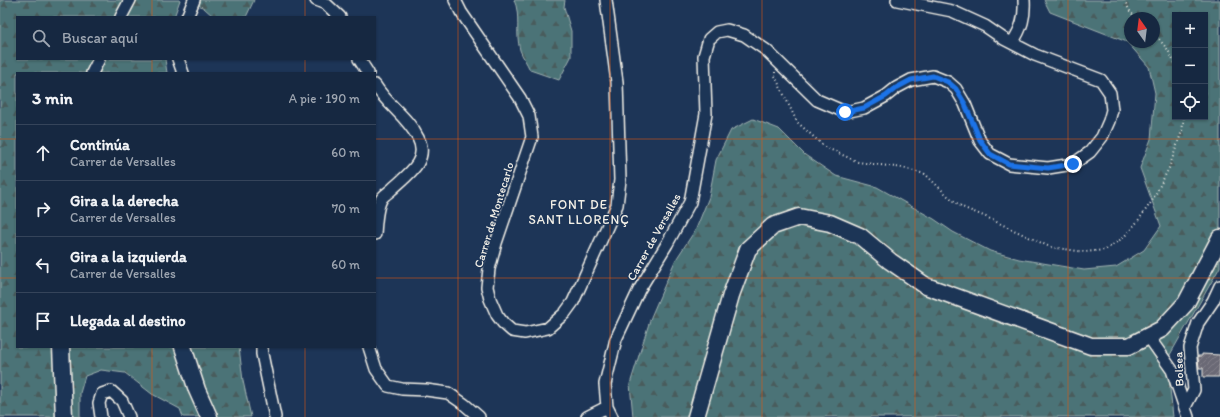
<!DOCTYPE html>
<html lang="es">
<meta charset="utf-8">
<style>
:root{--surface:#162841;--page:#1f3048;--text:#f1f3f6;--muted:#9ea6b1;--line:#35445a}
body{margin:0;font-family:Itim,sans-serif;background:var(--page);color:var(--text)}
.controls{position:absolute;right:12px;top:12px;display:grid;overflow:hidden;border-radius:0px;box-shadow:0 1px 3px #0004}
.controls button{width:36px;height:36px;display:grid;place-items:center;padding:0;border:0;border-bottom:1px solid var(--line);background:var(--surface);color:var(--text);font:20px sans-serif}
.compass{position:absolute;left:1124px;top:12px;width:36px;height:36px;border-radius:50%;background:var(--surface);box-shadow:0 1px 3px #0004;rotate:346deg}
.stop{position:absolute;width:12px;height:12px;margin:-9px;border:3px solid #1a73e8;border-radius:50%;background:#fff}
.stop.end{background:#1a73e8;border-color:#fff;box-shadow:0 1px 4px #0008}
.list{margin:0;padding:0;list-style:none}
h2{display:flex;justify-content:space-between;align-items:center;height:52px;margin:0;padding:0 16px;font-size:17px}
h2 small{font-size:13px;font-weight:400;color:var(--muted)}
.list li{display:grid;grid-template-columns:26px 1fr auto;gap:12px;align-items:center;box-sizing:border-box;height:56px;padding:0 16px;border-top:1px solid var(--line)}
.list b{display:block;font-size:15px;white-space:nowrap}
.list p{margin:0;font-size:13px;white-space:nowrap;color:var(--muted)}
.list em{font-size:13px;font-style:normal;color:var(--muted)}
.icon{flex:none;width:22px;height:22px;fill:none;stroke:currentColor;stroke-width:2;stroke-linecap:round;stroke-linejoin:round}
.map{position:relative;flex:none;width:1220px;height:417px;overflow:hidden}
.search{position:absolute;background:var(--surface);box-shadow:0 1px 3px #0004;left:16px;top:16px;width:360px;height:44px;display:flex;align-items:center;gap:10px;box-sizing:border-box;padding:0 14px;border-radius:0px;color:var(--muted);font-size:15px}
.panel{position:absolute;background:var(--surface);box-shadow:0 1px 3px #0004;left:16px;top:72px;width:360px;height:276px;border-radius:0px}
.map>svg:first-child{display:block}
.forest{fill:url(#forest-firs);stroke:#a0b2b0;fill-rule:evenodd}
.building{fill:url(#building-hatch);stroke:#f4f1e8}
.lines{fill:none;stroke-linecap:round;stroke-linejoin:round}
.minor-casing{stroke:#f4f1e8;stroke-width:14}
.secondary-casing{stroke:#f4f1e8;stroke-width:19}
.path{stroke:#f4f1e8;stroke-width:2;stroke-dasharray:1 3;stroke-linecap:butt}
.minor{stroke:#1d3557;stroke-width:11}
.secondary{stroke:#1d3557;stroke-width:16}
.route{stroke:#1a73e8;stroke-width:5}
.grid{fill:none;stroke:#e8590c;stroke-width:1;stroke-opacity:0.55}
.labels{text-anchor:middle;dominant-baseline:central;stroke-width:3;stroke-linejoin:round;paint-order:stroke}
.street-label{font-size:12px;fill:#f4f1e8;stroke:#1d3557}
.neighbourhood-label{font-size:13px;letter-spacing:1px;fill:#f4f1e8;stroke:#1d3557}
</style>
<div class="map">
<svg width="1220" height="417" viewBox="0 0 1220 417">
<defs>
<pattern id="forest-firs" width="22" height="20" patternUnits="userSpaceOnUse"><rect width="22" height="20" fill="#4c7377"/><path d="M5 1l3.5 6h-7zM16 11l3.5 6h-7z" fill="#4a5b5c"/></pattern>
<pattern id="building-hatch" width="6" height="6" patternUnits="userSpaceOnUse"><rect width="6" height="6" fill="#6b6975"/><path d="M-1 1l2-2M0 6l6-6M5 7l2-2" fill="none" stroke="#817f89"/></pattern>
</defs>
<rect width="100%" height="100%" fill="#1d3557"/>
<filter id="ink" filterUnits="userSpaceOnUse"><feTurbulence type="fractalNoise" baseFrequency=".025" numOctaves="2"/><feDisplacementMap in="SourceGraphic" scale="8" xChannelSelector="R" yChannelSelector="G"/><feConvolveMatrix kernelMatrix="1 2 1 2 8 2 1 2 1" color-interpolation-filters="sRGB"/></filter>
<g filter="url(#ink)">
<!-- forest -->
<path class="forest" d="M0,0H180L174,17H17V59H165L167,73H17V347H239L243,381L251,417H183L180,409L152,394L125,373L101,370L85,376L80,393V417H0Z
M189,0H254L246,17H214L204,8Z
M514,0H565L564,7L571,31V57L559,80L530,70C527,63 522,56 520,50C515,33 521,15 514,0Z
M1044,0H1220V267L1167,360L1173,417H633L630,384L651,317L675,261L696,229L709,197L716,160L731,130L753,119L779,129L805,155L836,176L877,187L934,219L953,232L990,251L1019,259L1084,270L1116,267L1144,250L1161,226L1140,168L1151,139L1155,93L1149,67L1127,42L1050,12ZM1175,15H1205V117H1175ZM1130,18H1154V42H1130Z"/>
<!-- building -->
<path class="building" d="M1202,354L1220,355L1219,377H1203V368H1199L1198,358V356H1202Z"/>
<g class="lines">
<defs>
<path id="minor" d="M316,0L326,4L340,17
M455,0L461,12L520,98L529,116L532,137L496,243L489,269L487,287L490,299L497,315L503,323L512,331L525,333L548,328L565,313L573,302L617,205L620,180L617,82L606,0
M121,17L130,0
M187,17L194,0
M1012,43C1022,28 1025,17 1024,0
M178,59L183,73
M359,59L368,73
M92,73L99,59
M375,85C387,105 408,117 418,138C430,161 407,175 391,190C389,192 384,195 382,198C376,207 376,223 375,234
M1148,336L1172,370L1188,417
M262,347V354L275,417
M369,347L376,369L388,386L402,389L426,390L448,393L464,404L479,417
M1185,407L1194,390L1190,348L1198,323L1213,301L1220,286
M101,417L99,403L102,394L111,391L122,401L129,417
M587,417L607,407
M612,417L607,407L605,384L616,339L639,290L667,244L690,202L706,114L704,56L709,39L717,32L727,30L744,35L766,50L817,100L845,112L864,108L886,96L896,88L911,80L933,76L948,82L956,89L965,104L980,141L990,154L1009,164L1048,168L1073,164L1090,152L1102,137L1109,121L1112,110L1110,93L1101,80L1035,55L1004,39L985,26L952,11L897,0"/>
<path id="secondary" d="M61,347L64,417
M183,347L197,390L209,417
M696,417L731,295L748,249L773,226L799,217L830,223L860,236L890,261L926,286L1091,346H1129L1162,329L1186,303L1220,238"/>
</defs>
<!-- minor casing -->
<use href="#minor" class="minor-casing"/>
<!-- secondary casing -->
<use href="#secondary" class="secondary-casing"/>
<!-- path -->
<path class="path" d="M1124,0L1131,13L1137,18
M1154,33L1168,50L1175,64
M775,72V76L797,122L825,147L858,162L903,168L925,174L948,196L962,207L986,217L1050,247L1085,252L1105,250L1123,238L1137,222L1152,201L1169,168L1182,131L1184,117"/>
<!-- minor -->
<use href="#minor" class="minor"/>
<!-- secondary -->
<use href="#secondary" class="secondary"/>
</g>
</g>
<g class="lines" filter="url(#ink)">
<!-- route -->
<path class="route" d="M845,112L864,108L886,96L896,88L911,80L933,76L948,82L956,89L965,104L980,140L990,154L1009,164L1048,168L1073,164"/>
</g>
<!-- grid -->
<path class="grid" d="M152,0V17M305,0V17M458,0V417M610,0V417M762,0V417M915,0V417M1068,0V417M152,59V73M305,59V73M0,139H17M375,139H1220M0,278H17M375,278H1220M152,347V417M305,347V417"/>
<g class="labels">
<!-- street labels -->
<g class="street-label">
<text transform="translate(494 215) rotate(-73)">Carrer de Montecarlo</text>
<text transform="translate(654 237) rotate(-61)">Carrer de Versalles</text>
<text transform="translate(1179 369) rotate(-92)">Bolsea</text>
</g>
<!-- neighbourhood labels -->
<g class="neighbourhood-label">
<text x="579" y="204">FONT DE<tspan x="579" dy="15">SANT LLORENÇ</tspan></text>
</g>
</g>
</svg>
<div class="controls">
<button>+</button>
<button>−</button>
<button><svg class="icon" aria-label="locate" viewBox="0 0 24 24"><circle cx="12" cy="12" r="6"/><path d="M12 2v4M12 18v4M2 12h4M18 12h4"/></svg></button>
</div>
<svg class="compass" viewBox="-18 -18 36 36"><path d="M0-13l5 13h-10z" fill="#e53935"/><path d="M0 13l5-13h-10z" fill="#9ea6b1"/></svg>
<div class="stop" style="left:845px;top:112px"></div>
<div class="stop end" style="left:1073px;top:164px"></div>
<div class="search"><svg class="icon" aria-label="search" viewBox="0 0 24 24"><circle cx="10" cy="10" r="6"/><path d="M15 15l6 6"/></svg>Buscar aquí</div>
<section class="panel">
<h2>3 min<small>A pie · 190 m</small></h2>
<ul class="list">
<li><svg class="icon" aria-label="ahead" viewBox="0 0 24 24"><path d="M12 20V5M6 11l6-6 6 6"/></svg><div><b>Continúa</b><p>Carrer de Versalles</p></div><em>60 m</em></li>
<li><svg class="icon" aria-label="right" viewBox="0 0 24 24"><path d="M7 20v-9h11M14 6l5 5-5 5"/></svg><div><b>Gira a la derecha</b><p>Carrer de Versalles</p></div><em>70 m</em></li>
<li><svg class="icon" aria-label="left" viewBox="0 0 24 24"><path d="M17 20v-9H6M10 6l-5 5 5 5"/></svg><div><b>Gira a la izquierda</b><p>Carrer de Versalles</p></div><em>60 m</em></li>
<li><svg class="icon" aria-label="arrive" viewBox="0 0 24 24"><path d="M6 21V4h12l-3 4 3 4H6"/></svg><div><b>Llegada al destino</b></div></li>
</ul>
</section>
</div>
